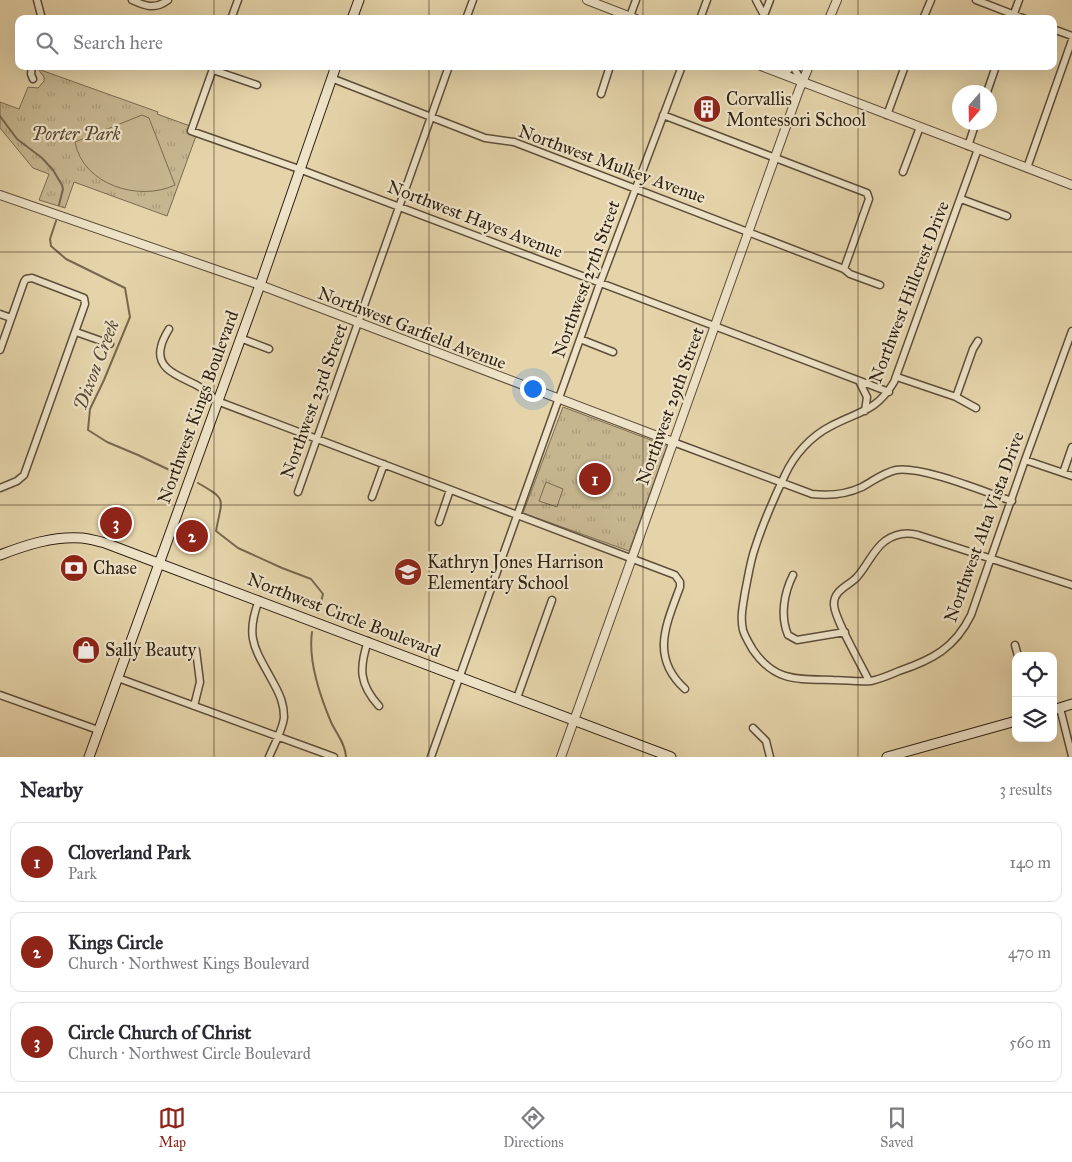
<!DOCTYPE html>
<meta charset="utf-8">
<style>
:root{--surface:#fff;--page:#f7f7f7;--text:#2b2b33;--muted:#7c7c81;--line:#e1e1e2;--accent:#8f2418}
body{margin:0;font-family:"IM FELL Great Primer",serif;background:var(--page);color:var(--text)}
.controls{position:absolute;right:15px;bottom:15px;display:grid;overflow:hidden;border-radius:10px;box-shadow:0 5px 20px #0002}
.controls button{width:45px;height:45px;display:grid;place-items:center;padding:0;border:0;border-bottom:1px solid var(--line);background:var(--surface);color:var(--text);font:25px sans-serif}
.compass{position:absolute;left:952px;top:85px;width:45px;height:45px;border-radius:50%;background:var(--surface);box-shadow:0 5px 20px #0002;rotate:200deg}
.you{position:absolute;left:532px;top:388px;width:18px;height:18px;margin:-12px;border:4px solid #fff;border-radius:50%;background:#1a73e8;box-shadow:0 0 0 8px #1a73e833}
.badge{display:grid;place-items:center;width:32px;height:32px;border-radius:50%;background:var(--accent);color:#fff;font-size:16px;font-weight:700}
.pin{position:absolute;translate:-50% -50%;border:2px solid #fff;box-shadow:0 1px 5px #0006}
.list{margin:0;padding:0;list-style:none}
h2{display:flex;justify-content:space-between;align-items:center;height:65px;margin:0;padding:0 20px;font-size:21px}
h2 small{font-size:16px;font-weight:400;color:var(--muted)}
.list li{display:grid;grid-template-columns:32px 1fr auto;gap:15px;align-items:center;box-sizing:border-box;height:80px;margin:0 10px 10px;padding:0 10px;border:1px solid var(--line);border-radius:10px}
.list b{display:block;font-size:19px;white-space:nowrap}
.list p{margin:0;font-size:16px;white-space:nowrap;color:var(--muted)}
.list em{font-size:16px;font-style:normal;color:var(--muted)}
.icon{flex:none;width:28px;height:28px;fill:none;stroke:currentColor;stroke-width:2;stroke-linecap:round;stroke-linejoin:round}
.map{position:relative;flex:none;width:1072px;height:757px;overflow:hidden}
.search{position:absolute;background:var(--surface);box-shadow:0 5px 20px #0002;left:15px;right:15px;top:15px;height:55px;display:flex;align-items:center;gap:12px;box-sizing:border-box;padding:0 18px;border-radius:10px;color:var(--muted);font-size:19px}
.sheet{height:335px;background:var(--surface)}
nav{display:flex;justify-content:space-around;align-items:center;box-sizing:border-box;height:70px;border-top:1px solid var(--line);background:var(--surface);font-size:14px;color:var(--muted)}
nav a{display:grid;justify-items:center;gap:2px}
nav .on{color:var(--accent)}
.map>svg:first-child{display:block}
.park{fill:url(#park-tufts);stroke:#7b6c52}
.garden{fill:#c6b690;stroke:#7b6c52}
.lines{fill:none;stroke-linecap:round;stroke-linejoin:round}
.stream{stroke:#77684f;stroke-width:2}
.minor-casing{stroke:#5d4e3a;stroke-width:9}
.tertiary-casing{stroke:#5d4e3a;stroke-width:10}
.secondary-casing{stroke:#302214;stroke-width:11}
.minor{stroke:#eee3c8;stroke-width:6}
.tertiary{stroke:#eee3c8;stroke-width:8}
.secondary{stroke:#eee3c8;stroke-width:9}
.grid{fill:none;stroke:#302214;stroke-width:1;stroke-opacity:0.55}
.labels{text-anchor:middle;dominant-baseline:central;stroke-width:4.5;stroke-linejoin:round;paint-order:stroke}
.poi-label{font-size:18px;fill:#302214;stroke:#eee3c8;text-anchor:start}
.park-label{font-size:18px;font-style:italic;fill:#564733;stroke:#eee3c8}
.street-label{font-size:18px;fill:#302214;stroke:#eee3c8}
.water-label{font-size:19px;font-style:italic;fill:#5a4b37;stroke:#eee3c8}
</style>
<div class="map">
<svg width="1072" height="757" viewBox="0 0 1072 757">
<defs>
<pattern id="park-tufts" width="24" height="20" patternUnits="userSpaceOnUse" patternTransform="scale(1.25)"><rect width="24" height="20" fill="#c6b690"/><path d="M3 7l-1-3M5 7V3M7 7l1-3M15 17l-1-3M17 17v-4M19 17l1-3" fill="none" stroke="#aa9c7b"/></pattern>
</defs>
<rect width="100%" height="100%" fill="#e5d4aa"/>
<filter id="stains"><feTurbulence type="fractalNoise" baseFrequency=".004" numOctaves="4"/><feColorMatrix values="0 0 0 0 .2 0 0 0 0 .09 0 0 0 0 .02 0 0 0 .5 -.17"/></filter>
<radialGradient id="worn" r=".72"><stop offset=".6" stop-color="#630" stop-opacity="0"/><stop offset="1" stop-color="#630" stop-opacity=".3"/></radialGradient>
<!-- park -->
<path class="park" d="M38,69L158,112L157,114L190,126L188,133L196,136L167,216L74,182L65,208L39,200L49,174L33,168L0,128V102L19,109L28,87L38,88L44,81V77Z
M563,407L667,446L629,551L523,513Z"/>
<!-- garden -->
<path class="garden" d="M142,115L149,118L175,185C139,202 83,185 75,142Z
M546,482L563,489L557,507L539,501Z"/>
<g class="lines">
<!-- stream -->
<path class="stream" d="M0,116L17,139L42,158L53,170L62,185L63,189L59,205
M56,221L50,239L51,246L66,259L125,288L130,317L104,380L90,409L88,430L107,442L138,455L180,475
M198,483C228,500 222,498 216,531L238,548L282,568L311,579L323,594L318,613
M312,632C308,660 320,696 331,722C336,733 346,745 346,757"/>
<defs>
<path id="minor" d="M37,0L42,19
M132,0C145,6 155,10 168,0
M756,0L766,19
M976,0L1025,19
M763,18L770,0
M231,19L238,0
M466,19L473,0
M629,19L636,0
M700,19L707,0
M923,19L931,0
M1012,19L1019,0
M1053,29L1072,36
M32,66L31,74L33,79
M214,66L191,131L299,169L889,392
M793,66L802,82
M213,70L257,85
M331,78L485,138L514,142L844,269L850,274L880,285
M987,92L996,66
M601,94L610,66
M663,115L867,193L869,199L844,269
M887,115L905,66
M968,146L976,122
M978,149L894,382C876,412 859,411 831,426C811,436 794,455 785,475C774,498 763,523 755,548C750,562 748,578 745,592C743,605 740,617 743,630C745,637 749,643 753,650C775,682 797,679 833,680C845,680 858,682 871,681C880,679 890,675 899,671C932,660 955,648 971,615L1025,460L1072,331
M1027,168L1072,40
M903,172L920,127
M961,199L1007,216
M0,314L11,318
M169,329C166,334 162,341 161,347C155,371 183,377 198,386C205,390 211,395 217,401L675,575L680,582V587C666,625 650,657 685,689
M76,332L110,344
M240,338L269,349
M580,339L613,352
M0,350L24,282L26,279L32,278L84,298L85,304L24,475L17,481L0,488
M897,377L956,397L976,408
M860,383L867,397L865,411
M956,397L973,349L978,341
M673,442L812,494C829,496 847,494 862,487C873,481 883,473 896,470C923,466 984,492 1012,501
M1025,460L1072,476
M1063,473L1072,447
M298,492L449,66
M372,497L384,464
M439,522L450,490
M793,575C784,593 780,616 788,635L797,640L845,632
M259,600C244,639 256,650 274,684C280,695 284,704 284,717C283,729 274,745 269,757
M368,641C359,668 359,684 379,706
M1015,645L1018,656
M118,678L334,757
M869,681C861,664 835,620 834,605C833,590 849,586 857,577C867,566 873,550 885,541C895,534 907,532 918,535L1072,585
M0,695L98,730
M517,698L552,600
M194,706L200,682L196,650
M1060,708L1072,756
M753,728L766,741L770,757
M431,757L600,283L682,66"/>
<path id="tertiary" d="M587,0L636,19
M829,19L837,0
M761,66L1072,185
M783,74L791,66
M0,195L260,285L673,442
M561,757L799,90L809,66"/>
<path id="secondary" d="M352,19L359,0
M0,555C26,545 53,536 82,538C90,539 98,541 105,543L671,757
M1053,710L1072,704
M89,757L260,285L336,66
M887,757L1016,721"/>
</defs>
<!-- minor casing -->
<use href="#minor" class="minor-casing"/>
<!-- tertiary casing -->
<use href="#tertiary" class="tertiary-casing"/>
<!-- secondary casing -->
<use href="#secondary" class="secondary-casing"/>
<!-- minor -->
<use href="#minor" class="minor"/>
<!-- tertiary -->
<use href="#tertiary" class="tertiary"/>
<!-- secondary -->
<use href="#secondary" class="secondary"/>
</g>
<!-- grid -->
<path class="grid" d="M214,0V19M429,0V19M643,0V19M858,0V19M214,66V757M429,66V757M643,66V757M858,66V757M0,252H1072M0,505H1072"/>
<!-- icons -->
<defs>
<symbol id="building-disc" viewBox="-11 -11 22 22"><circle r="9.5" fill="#8f2418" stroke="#eee3c8"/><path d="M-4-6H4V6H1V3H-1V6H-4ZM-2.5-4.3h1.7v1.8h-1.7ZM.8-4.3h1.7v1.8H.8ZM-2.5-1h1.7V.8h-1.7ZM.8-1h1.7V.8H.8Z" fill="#fff"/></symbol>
<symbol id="bank-disc" viewBox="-11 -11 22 22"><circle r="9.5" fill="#8f2418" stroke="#eee3c8"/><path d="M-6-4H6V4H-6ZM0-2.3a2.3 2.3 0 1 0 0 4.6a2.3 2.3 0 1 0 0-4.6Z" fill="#fff"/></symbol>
<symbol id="school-disc" viewBox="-11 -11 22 22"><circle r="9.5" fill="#8f2418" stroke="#eee3c8"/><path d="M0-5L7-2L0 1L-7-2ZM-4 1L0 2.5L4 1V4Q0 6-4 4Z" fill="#fff"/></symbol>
<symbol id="shop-disc" viewBox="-11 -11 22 22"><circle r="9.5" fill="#8f2418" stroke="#eee3c8"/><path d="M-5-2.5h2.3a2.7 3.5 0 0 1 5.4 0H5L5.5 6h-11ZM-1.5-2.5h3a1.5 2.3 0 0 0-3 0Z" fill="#fff"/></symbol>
</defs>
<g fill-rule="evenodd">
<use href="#building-disc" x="691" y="93" width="32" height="32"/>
<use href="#bank-disc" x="58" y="552" width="32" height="32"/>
<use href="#school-disc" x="392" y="556" width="32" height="32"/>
<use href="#shop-disc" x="70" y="634" width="32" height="32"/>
</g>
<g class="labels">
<!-- poi labels -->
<g class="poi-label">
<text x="726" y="99">Corvallis<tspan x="726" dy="21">Montessori School</tspan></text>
<text x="427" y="562">Kathryn Jones Harrison<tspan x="427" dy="21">Elementary School</tspan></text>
<text x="93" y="568">Chase</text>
<text x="105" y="650">Sally Beauty</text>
</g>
<!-- park labels -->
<g class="park-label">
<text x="76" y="134">Porter Park</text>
</g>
<!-- street labels -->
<g class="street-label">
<text transform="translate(612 164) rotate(20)">Northwest Mulkey Avenue</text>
<text transform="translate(475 219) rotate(21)">Northwest Hayes Avenue</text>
<text transform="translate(586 279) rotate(-70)">Northwest 27th Street</text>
<text transform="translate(909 292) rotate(-69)">Northwest Hillcrest Drive</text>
<text transform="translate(412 328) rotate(21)">Northwest Garfield Avenue</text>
<text transform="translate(314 401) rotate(-70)">Northwest 23rd Street</text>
<text transform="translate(670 406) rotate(-70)">Northwest 29th Street</text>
<text transform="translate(198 407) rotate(-70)">Northwest Kings Boulevard</text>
<text transform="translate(984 527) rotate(-70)">Northwest Alta Vista Drive</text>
<text transform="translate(344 615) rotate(21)">Northwest Circle Boulevard</text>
</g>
<!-- water labels -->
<g class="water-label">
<text transform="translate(96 365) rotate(-69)">Dixon Creek</text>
</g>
</g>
<rect width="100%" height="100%" filter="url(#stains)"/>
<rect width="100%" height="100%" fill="url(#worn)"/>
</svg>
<div class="controls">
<button><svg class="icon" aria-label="locate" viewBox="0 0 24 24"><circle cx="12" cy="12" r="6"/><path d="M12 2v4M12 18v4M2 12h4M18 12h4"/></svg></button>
<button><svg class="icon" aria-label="layers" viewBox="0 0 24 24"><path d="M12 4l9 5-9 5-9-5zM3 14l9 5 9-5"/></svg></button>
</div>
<svg class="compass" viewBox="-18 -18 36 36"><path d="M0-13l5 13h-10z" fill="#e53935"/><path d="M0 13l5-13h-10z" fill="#7c7c81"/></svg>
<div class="you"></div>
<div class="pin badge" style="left:595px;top:479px">1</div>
<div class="pin badge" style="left:192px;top:536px">2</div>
<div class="pin badge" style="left:116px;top:523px">3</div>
<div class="search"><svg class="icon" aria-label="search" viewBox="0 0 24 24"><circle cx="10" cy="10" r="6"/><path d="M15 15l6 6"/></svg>Search here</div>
</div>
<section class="sheet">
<h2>Nearby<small>3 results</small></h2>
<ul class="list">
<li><span class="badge">1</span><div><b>Cloverland Park</b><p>Park</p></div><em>140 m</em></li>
<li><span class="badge">2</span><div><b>Kings Circle</b><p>Church · Northwest Kings Boulevard</p></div><em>470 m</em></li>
<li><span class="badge">3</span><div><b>Circle Church of Christ</b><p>Church · Northwest Circle Boulevard</p></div><em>560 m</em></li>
</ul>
</section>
<nav>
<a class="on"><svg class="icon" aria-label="map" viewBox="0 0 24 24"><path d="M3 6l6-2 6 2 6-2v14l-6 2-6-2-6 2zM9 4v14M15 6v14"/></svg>Map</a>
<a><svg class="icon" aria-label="directions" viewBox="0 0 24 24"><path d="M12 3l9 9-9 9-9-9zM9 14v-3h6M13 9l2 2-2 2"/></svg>Directions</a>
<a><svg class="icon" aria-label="saved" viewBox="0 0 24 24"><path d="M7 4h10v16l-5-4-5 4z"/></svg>Saved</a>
</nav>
